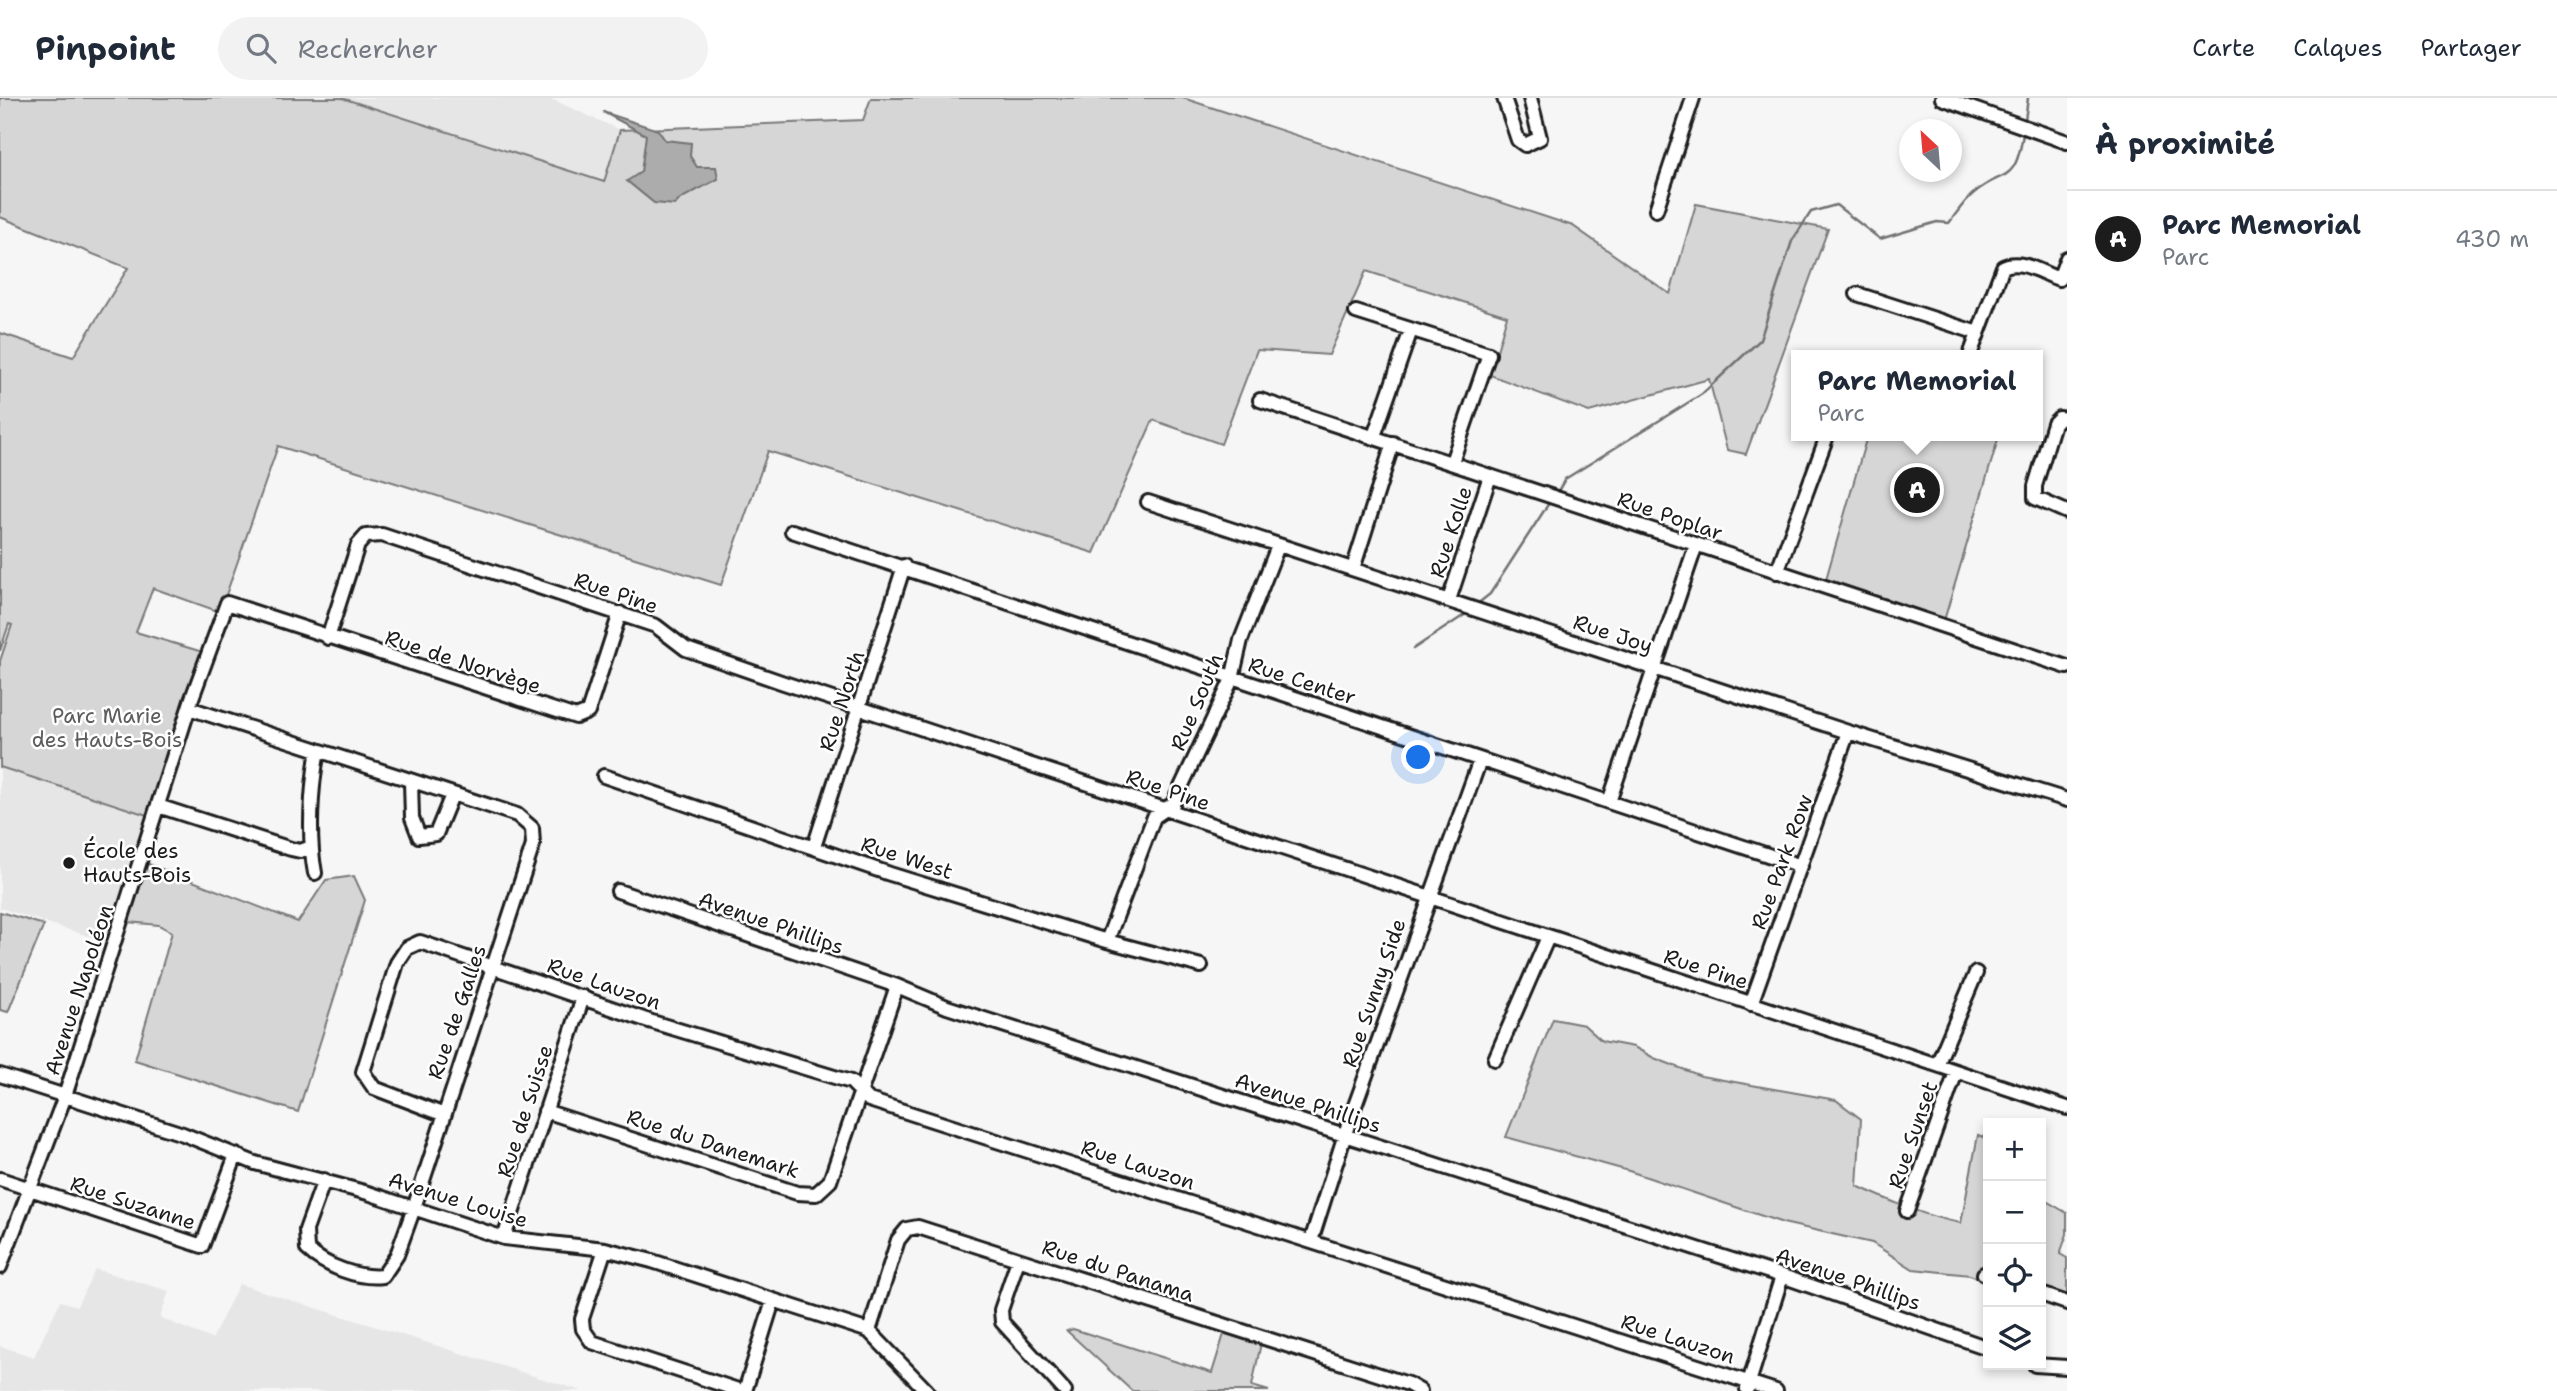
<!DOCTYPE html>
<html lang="fr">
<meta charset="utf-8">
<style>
:root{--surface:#fff;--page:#f2f2f3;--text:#1f2937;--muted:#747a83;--line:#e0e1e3;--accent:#1c1c1c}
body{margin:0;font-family:"Shantell Sans",sans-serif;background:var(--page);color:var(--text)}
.controls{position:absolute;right:21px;bottom:21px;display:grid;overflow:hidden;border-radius:0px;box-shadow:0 4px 10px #0003}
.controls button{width:63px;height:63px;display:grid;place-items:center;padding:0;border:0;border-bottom:2px solid var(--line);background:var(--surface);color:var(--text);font:35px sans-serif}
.compass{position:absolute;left:1899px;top:21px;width:63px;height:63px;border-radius:50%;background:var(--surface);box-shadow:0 4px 10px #0003;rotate:334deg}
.you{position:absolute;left:1419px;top:660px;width:24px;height:24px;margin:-18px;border:5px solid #fff;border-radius:50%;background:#1a73e8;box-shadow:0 0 0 10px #1a73e833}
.badge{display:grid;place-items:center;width:46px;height:46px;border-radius:50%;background:var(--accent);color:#fff;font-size:23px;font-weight:700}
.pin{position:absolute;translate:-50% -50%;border:4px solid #fff;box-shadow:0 2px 7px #0006}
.popup{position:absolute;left:1791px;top:252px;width:252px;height:91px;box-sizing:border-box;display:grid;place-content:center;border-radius:0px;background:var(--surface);filter:drop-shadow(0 2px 5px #0005);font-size:23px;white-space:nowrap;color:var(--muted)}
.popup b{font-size:26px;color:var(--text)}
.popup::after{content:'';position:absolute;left:50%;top:100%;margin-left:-14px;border:14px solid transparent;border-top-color:var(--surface)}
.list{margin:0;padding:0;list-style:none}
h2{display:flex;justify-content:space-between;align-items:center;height:91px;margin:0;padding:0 28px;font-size:30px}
h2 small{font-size:23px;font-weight:400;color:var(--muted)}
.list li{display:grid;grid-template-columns:46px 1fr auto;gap:21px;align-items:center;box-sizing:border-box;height:98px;padding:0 28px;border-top:2px solid var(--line)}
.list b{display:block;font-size:26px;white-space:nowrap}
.list p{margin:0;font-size:23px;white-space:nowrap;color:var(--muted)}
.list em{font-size:23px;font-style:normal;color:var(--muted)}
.icon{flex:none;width:38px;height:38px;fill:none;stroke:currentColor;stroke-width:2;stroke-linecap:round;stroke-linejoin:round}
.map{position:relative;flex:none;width:2067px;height:1293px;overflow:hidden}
header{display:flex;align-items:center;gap:42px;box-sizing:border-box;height:98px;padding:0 35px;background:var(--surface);border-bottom:2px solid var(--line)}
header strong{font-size:33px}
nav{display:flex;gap:38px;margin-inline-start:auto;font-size:24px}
.search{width:490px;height:63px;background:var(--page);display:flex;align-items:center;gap:18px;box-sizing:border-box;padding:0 24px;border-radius:38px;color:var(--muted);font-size:26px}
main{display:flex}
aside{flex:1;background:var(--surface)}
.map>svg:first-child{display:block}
.built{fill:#e6e6e6}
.green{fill:#d6d6d6;stroke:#797979;stroke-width:2}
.water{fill:#acacac;stroke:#727272;stroke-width:2}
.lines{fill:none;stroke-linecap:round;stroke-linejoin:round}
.stream{stroke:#727272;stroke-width:2.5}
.minor-casing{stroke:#1c1c1c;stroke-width:18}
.minor{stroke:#fff;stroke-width:12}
.poi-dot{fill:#1c1c1c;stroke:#fff;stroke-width:2.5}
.labels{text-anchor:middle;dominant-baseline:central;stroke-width:5;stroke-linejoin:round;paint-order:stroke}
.street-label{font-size:21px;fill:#1c1c1c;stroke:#fff}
.park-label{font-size:21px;fill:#5d5d5d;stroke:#fff}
.poi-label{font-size:21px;fill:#1c1c1c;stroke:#fff;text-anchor:start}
</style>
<header>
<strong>Pinpoint</strong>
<div class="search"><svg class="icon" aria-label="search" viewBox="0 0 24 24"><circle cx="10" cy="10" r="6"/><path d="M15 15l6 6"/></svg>Rechercher</div>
<nav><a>Carte</a><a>Calques</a><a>Partager</a></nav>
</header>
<main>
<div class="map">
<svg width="2067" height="1293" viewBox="0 0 2067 1293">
<rect width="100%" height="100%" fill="#f6f6f6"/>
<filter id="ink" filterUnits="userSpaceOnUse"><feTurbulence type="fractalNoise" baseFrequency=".0143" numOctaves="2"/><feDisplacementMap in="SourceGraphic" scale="14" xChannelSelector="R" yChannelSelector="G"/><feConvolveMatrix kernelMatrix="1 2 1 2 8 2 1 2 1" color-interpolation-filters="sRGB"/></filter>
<g filter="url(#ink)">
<!-- built -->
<path class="built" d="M342,0H549L620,32L605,85Z
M0,669L153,719L110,845L0,810Z
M95,1171L169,1193L160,1220L212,1241L239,1186L582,1293H0V1248L34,1259L60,1203L77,1208Z"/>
<!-- green -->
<path class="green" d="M0,0H342L604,84L620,32L863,22L871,0H1183L1573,128L1670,196L1696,106L1828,131L1746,356L1727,352L1709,281L1589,314L1490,277L1507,218L1366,173L1329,257L1257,252L1221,346L1153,322L1094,455L768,353L721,487L278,348L220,514L153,490L136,534L206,555L153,719L0,669V563L12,527L9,526L0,553V235L73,259L128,170L0,119Z
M1867,338H1999L1943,526L1824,488Z
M141,763L298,824L326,782L354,778L365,802L298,1014L135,962L172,834L159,827L128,824Z
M0,814L44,827L8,914L0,912Z
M1553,921L1584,927L1602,943L1634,949L1654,960L1701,978L1836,1002L1861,1021L1857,1088C1890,1103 1926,1119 1961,1125L1978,1037L1988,1041V1184L1970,1177L1913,1171L1872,1145L1783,1125L1629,1073L1506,1039Z
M2041,1100L2067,1115V1136L2060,1156L2067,1160V1210L2041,1201Z
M1073,1231L1212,1275L1225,1233L1261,1245L1252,1288L1269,1293H1132L1067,1233Z"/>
<!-- water -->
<path class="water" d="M603,14L658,32L665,42L691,45L690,58L697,69H716L718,81L680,101L675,107L654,105L627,83L641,74L646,37Z"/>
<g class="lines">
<!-- stream -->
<path class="stream" d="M2025,22L2028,0
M1558,393L1565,381L1702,296L1760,242L1792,143L1811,114L1836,107L1880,141L1937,124L1949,125C1957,115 1964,103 1974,95C2004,70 2015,88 2023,36
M1476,507L1490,496L1549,405
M1413,551L1469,514"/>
<defs>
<path id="minor" d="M1504,0L1518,42L1525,47L1540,40L1530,0
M1942,0L2067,44
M1656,112L1693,0
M1857,196L1978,235
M1356,214L1489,256L1452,364
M1970,257L2003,169C2020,160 2042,175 2059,181L2067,160
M1260,302L2067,569
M2067,321L2059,320L2054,325L2035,388V400L2067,414
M1374,338L1411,232
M1148,404L1848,634L2067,702
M792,433L1801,768
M1353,471L1393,345
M1777,474L1827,338
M1449,502L1490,378
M328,540L358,447L366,438L382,437L656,528L686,551L781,584L2067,1010
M189,610L517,717L532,730L533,747L414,1110L397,1157L383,1178C358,1181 325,1168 307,1151L306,1132L324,1082
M604,678L890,776L1107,843L1201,868
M411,683L412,720L419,738L436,736L452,697
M1609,704L1696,447
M158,708L291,751L300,753L309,750
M814,749L904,468
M315,775C308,739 311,690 318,652
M618,793L897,888L947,909L1782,1178L1988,1250
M1107,843L1154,719L1173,706L1232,581L1241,542L1278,448
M1751,906L1848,634
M1495,961L1548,839
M1937,967L1976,875
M0,977L183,1036L255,1065L368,1095L504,1140L605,1151L652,1163L869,1233L927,1293
M545,1013L797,1095L816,1096L830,1083L897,888
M442,1016L374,990L363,974L397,865L407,850L420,844L649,923L851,984L869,1002L1776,1293
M0,1081L202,1148L236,1057
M1907,1113L1956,974
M504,1140L583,899
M1311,1143L1348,1027L1480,662
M605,1151L582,1221L583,1231L592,1244L741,1293
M1018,1162L1001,1212L1002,1224L1065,1293
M0,1169L65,998L192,600L227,505L576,619L588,614L620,515
M1984,1176L1988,1177
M2041,1196L2067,1205
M869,1233L898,1142L907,1131L918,1129L1408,1286L1420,1293
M2035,1267L2067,1269
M1747,1291L1782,1178
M745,1293L773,1203"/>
</defs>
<!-- minor casing -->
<use href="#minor" class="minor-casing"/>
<!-- minor -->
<use href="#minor" class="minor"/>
</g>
</g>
<!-- markers -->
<circle class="poi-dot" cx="69" cy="765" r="7"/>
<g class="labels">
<!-- street labels -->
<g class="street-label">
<text transform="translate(1670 418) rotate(19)">Rue Poplar</text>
<text transform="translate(1451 434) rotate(-72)">Rue Kolle</text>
<text transform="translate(616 495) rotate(19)">Rue Pine</text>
<text transform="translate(1613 536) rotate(18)">Rue Joy</text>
<text transform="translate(463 564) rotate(18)">Rue de Norvège</text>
<text transform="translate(1302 583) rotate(18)">Rue Center</text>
<text transform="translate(842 603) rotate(-72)">Rue North</text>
<text transform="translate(1197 604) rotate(-67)">Rue South</text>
<text transform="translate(1168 692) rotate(19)">Rue Pine</text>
<text transform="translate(907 760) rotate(18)">Rue West</text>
<text transform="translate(1782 764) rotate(-70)">Rue Park Row</text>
<text transform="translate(771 825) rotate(19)">Avenue Phillips</text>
<text transform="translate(1706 871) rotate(18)">Rue Pine</text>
<text transform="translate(604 886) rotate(19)">Rue Lauzon</text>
<text transform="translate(79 892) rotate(-72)">Avenue Napoléon</text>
<text transform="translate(1374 895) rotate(-71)">Rue Sunny Side</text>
<text transform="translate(457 914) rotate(-71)">Rue de Galles</text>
<text transform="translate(1308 1005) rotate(18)">Avenue Phillips</text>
<text transform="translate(525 1013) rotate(-72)">Rue de Suisse</text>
<text transform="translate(1913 1037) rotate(-71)">Rue Sunset</text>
<text transform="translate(713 1046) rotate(18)">Rue du Danemark</text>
<text transform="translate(1138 1067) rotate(18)">Rue Lauzon</text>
<text transform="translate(458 1102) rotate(17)">Avenue Louise</text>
<text transform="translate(133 1105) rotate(18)">Rue Suzanne</text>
<text transform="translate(1118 1173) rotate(18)">Rue du Panama</text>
<text transform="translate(1848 1181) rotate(19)">Avenue Phillips</text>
<text transform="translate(1678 1241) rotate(18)">Rue Lauzon</text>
</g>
<!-- park labels -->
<g class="park-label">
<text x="107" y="618">Parc Marie<tspan x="107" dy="24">des Hauts-Bois</tspan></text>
</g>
<!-- poi labels -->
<g class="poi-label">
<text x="83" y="753">École des<tspan x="83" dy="24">Hauts-Bois</tspan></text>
</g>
</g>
</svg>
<div class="controls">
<button>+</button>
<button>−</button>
<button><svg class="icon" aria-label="locate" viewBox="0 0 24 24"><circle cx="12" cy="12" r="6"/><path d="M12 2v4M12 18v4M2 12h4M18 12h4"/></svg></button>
<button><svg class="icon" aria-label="layers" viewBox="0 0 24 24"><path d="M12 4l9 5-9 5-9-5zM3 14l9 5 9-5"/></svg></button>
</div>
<svg class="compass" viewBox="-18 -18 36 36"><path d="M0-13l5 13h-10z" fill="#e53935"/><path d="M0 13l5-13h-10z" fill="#747a83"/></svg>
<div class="you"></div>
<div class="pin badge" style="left:1917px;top:392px">A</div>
<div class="popup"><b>Parc Memorial</b>Parc</div>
</div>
<aside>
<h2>À proximité<small></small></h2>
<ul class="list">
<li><span class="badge">A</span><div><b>Parc Memorial</b><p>Parc</p></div><em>430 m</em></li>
</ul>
</aside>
</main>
